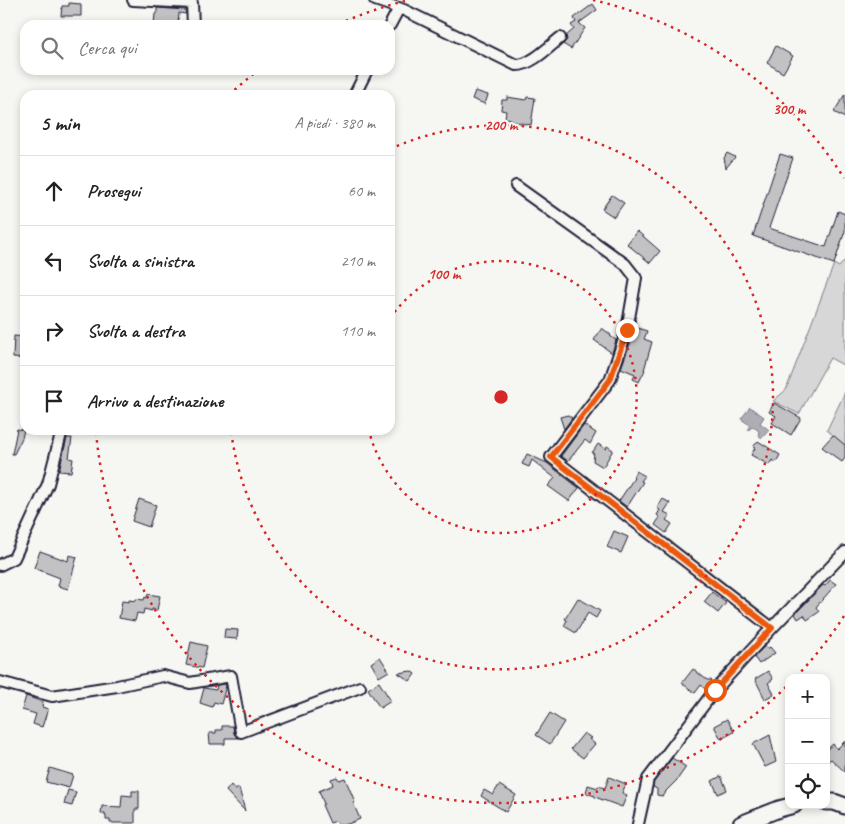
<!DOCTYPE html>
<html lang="it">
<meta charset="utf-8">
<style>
:root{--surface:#fff;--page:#f6f6f6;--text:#222;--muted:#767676;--line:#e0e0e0}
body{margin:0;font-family:Caveat,sans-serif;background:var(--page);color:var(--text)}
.controls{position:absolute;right:15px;bottom:15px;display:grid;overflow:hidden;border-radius:10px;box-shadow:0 2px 8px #0003}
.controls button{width:45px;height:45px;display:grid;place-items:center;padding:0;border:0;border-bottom:1px solid var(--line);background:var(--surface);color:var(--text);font:25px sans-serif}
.stop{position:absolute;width:15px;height:15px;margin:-11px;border:4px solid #ea580c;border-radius:50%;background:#fff}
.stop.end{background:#ea580c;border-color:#fff;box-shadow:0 1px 5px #0008}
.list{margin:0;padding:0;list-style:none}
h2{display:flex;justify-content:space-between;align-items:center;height:65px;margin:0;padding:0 20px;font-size:21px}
h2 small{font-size:16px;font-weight:400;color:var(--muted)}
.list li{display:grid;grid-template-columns:32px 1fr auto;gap:15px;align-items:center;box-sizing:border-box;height:70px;padding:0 20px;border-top:1px solid var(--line)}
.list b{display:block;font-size:19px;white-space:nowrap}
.list em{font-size:16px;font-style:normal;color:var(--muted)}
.icon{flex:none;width:28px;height:28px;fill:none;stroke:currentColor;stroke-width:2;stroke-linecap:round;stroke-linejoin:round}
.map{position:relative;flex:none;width:845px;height:824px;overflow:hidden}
.search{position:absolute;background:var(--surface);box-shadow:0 2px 8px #0003;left:20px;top:20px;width:375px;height:55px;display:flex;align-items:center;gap:12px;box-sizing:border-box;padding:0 18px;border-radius:15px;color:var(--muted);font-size:19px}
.panel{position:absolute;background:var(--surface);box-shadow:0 2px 8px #0003;left:20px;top:90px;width:375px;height:345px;border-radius:15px}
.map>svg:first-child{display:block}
.green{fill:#d7d7d7;stroke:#7c7c89}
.water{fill:#adadb3;stroke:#757583}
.building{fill:#c2c2c4;stroke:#22223b}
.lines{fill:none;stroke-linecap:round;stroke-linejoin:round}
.minor-casing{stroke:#22223b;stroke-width:14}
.secondary-casing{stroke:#22223b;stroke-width:19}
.minor{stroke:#f6f6f2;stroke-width:10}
.secondary{stroke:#f6f6f2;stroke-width:15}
.route{stroke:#ea580c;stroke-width:6}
.ring{fill:none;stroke:#d62828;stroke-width:2.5;stroke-dasharray:2.5 5}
.centre{fill:#d62828;stroke:#f6f6f2;stroke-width:2.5}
.ring-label{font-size:15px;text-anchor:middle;font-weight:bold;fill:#d62828;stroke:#f6f6f2;stroke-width:4.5;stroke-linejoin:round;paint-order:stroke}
</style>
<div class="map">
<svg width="845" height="824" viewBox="0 0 845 824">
<rect width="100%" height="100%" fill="#f6f6f2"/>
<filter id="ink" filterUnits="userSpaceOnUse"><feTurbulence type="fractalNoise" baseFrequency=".02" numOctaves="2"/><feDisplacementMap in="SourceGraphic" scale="10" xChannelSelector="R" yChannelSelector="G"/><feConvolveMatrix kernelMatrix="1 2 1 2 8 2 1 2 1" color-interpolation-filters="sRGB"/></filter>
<g filter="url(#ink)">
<!-- green -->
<path class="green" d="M845,260V366L830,358L799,414L773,401L786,390L834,264L839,267Z
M845,392V446L827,430Z"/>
<!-- water -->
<path class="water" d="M750,407L764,417L760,423L769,430L762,438L758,435L759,432L757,429L752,427L749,430L748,428L750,425L741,419Z"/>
<!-- building -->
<path class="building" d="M69,3L81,4V16H61L62,6H69Z
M593,4L597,10L579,23L585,28L571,49L563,44L567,40L566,36L574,29L571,25L576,22L574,18Z
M157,8L185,10L186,14L179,13L178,24L170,23L169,25L154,24L155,14H157Z
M776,46L793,56L783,73L767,63Z
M475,91L488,95L485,104L472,99Z
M845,94V118L834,112Z
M507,97L526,100L527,97L535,98L531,125L510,121L511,119L505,118L506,111L501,110L502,100H507Z
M727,153L735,157L726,168L724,158Z
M780,154L793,158L769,228L826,247L838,211L845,214V231L834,264L753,236Z
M612,195L624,203L614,217L602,209Z
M637,231L660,251L650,263L627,244Z
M634,327L647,331L644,339L652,342L644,370H645L639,382L633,379L635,374L621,368L631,341Z
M602,328L611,335L610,336L616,340L612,353L594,340Z
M14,336L25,337V359L13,358Z
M774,403L801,418L791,435L772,423L776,416L769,412Z
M568,415L572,418L564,429L560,417Z
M584,425L596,433L590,444L585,440L568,461L561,456Z
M17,429L24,430L22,438L14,454H12Z
M833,435L845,445V458L842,462L822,447Z
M67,438H72L69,458L73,459L71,472L59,471Z
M758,441L780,455L776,462L772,460L769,465L751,455L755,448L753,447Z
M598,444L606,449L607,446L613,450L603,467L593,461L594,454L592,453Z
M527,454L547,463L579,488L569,501L548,486L555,478L532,460L529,467L522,464Z
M636,471L645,476L641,481L643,482L627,507L619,501L634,478L633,477Z
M139,499L156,505L149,527L132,521Z
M663,499L670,503L664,512L670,515L666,520L672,524L666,533L655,525L660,517L657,515L660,510L657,508Z
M614,531L628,537L621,553L607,547Z
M40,551L68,561L69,555L77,557L68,589L58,586L60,578L34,568Z
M830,580L836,584L816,607L819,612L807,620L804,615L798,619L795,614L823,585L825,586Z
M712,592L726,603L718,613L704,602Z
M148,594L160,596L157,610L152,609V611L144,609L143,614L137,613L135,621L119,618L122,601L129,602V600L136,601V599L144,600L145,597L147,598Z
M578,598L600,611L596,618L588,613L576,633L564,626L567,620L565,619Z
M225,629L238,630L237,639L224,638Z
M191,642L207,646L202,668L186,665Z
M765,646L767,649L770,647L775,653L759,664L754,657Z
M380,657L389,671L379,677L371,663Z
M693,669L707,680H711L713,682L706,690L701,685L695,693L682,683Z
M411,671L415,674L410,681L398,673Z
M768,671L773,679L768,683L774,694L765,699L755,679Z
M379,682L391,701L380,708L368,689Z
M225,684L226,686L221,704L214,702L212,707L200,703L204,688L216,690L217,685Z
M26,696L43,702L42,707L48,709L42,727L33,724L36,714L22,710Z
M550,713L564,722L550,744L536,735Z
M727,719L734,732L721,739L714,726Z
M222,726H233L234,734L238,738H225V744H210L209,733H216V730H222Z
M584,733L591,738L589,739L595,744L583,758L571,749Z
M770,735L776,762L765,767L753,744Z
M845,741V772L831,759L826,763V750L833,744L837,749Z
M672,758L686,767L677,780L666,791L665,794L662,796L657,795V789L653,787L654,782Z
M50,768L73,775L69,788L46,782Z
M721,776L727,790L718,794L712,781Z
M337,777L339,780L345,778L355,802L353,803L360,819L348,824H338L336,821L330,823L322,805L324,804L319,791L333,785L331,779Z
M609,777L626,784L622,793L627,795L622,807L595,797V796L586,793L588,785L598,788V786L605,788Z
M231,785L235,790L239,788L245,811L226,791Z
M499,785L516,795L506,812L481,796L484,790L493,795Z
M68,790L76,792L72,806L64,804Z
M132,791H139V809H135V823H110V820H106V816H105V814H101L102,806L121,807L122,795L132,796Z"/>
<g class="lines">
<defs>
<path id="minor" d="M133,0L192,3L193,25
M375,0L404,10L516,65C530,66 549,47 560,38
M390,25L399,8
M355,94L367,70
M516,186L625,264L636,278L627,330L610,380L551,457L772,628
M0,565L14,558L48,484L62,430
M0,682L52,696L117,686L163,676L190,683L231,676L241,732L360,687
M638,824L648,779L715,690L772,628L845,552"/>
<path id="secondary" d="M826,802H834L845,806
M741,824L779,809L794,805"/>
</defs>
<!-- minor casing -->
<use href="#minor" class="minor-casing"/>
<!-- secondary casing -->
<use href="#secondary" class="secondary-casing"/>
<!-- minor -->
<use href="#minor" class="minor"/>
<!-- secondary -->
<use href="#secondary" class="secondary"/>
</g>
</g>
<g class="lines" filter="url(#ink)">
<!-- route -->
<path class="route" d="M627,330L610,380L551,457L772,628L715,690"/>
</g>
<!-- distance rings -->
<g class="ring">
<path d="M390 318A136 136 0 1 1 369 431"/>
<path d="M390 149A272 272 0 1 1 231 430"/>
<path d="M844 616A407 407 0 0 1 796 677M786 687A407 407 0 0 1 96 432M229 95A407 407 0 0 1 256 72M339 24A407 407 0 0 1 409 0M593 0A407 407 0 0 1 844 178"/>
</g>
<circle cx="501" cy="397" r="8" class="centre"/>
<g class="ring-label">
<text x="789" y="114">300 m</text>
<text x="501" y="130">200 m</text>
<text x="444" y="279">100 m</text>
</g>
</svg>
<div class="controls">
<button>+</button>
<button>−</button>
<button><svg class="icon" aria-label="locate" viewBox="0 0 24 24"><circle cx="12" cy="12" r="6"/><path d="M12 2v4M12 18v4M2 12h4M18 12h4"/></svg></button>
</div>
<div class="stop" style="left:715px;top:690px"></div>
<div class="stop end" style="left:627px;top:330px"></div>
<div class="search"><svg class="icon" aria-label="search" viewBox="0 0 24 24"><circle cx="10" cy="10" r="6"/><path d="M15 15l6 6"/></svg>Cerca qui</div>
<section class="panel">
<h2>5 min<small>A piedi · 380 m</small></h2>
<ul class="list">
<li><svg class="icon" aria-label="ahead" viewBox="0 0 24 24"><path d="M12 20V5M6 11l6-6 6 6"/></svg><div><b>Prosegui</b></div><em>60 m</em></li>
<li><svg class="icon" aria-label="left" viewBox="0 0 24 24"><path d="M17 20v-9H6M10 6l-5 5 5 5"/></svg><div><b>Svolta a sinistra</b></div><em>210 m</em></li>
<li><svg class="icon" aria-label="right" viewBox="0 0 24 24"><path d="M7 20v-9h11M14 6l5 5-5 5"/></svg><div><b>Svolta a destra</b></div><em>110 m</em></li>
<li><svg class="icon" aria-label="arrive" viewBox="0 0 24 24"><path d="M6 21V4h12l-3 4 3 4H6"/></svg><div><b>Arrivo a destinazione</b></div></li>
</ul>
</section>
</div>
